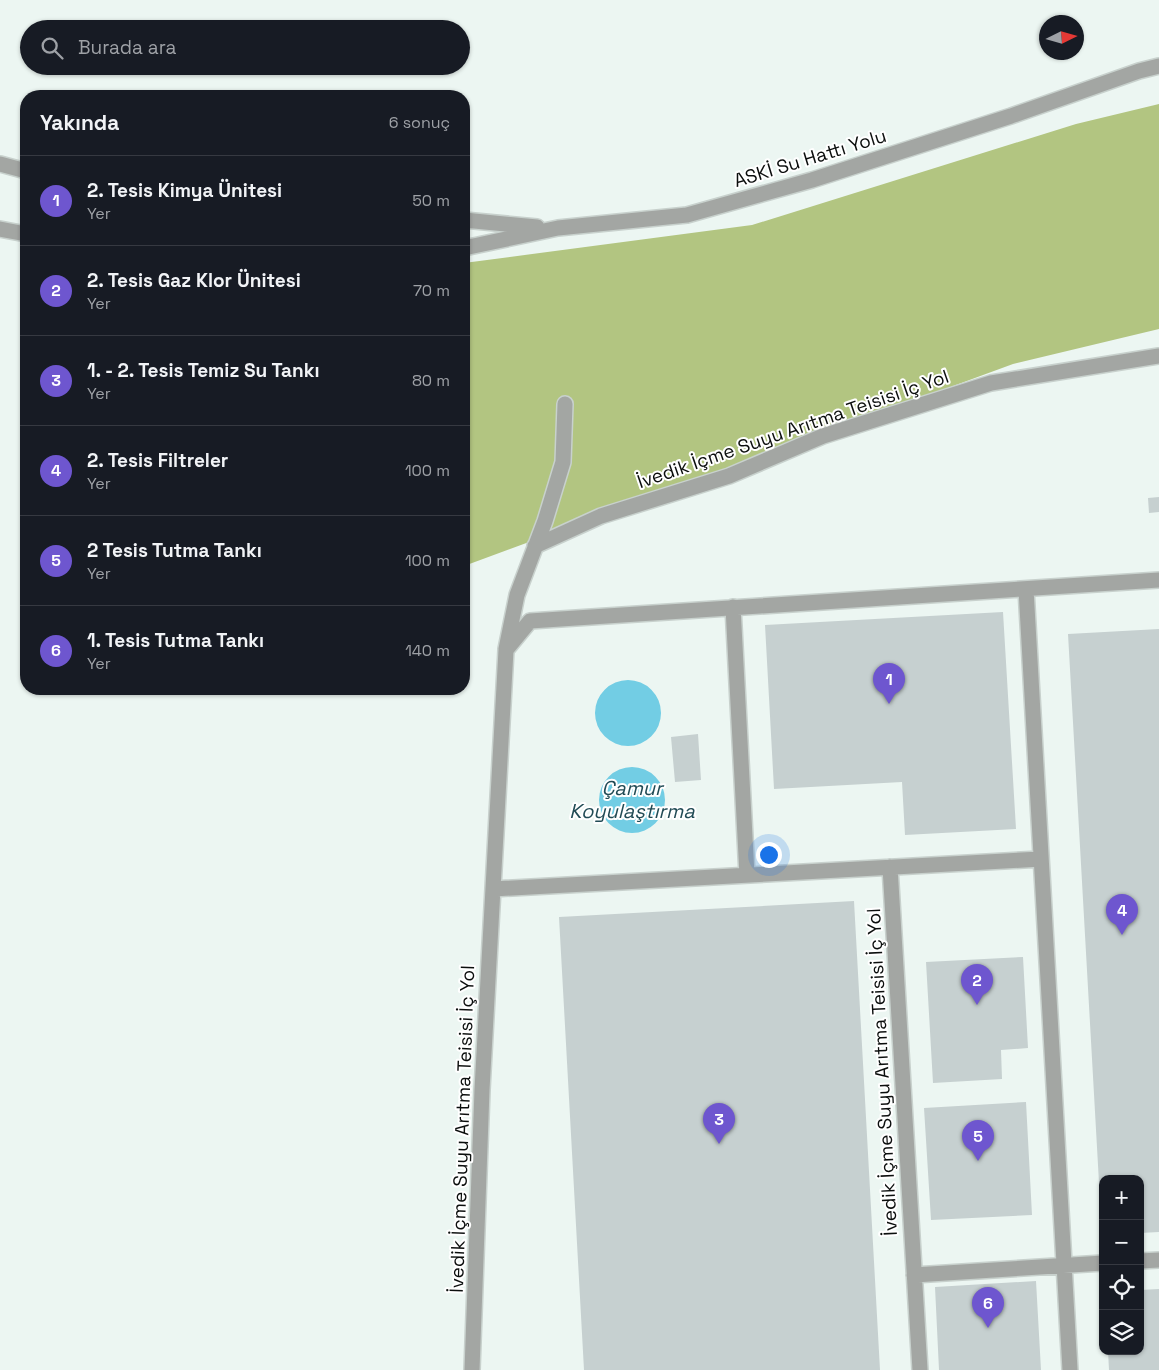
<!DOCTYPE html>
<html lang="tr">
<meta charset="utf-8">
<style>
:root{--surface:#171b24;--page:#20242c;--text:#f1f3f6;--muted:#9ea1a6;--line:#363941;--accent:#6e56cf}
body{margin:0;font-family:"Space Grotesk",sans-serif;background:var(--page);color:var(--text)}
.controls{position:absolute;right:15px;bottom:15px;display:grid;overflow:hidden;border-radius:10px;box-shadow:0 1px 4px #0004}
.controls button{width:45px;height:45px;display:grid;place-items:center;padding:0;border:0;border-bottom:1px solid var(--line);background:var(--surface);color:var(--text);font:25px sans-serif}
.compass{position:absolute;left:1039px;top:15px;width:45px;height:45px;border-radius:50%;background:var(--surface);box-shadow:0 1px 4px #0004;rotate:85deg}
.you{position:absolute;left:768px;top:854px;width:18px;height:18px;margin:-12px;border:4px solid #fff;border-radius:50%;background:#1a73e8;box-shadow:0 0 0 8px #1a73e833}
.badge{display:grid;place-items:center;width:32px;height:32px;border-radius:50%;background:var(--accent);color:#fff;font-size:16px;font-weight:700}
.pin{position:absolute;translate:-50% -41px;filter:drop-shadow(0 1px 2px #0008)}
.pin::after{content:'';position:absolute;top:26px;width:18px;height:15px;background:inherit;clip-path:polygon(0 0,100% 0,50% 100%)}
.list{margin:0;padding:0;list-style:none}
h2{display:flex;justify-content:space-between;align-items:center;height:65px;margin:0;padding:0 20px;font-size:21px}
h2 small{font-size:16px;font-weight:400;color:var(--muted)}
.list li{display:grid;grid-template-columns:32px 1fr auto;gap:15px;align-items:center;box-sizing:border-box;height:90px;padding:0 20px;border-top:1px solid var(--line)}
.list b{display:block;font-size:19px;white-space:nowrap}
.list p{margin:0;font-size:16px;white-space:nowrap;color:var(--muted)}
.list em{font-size:16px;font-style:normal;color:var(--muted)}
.icon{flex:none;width:28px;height:28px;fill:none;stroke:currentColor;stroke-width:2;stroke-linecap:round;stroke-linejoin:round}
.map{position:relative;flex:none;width:1159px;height:1370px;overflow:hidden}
.search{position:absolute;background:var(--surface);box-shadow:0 1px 4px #0004;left:20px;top:20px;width:450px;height:55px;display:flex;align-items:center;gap:12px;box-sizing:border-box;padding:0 18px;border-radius:28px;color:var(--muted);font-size:19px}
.panel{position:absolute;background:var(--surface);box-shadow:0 1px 4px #0004;left:20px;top:90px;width:450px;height:605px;border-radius:20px}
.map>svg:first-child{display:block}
.forest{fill:#b2c581}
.water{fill:#72cde4}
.building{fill:#c6d0d0}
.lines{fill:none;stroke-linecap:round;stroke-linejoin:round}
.minor-casing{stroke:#c8d1cd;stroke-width:18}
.minor{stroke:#a3a6a3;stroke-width:15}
.labels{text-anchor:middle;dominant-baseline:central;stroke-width:4;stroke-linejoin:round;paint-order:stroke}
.street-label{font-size:19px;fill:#0b0e0d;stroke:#fff}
.water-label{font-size:20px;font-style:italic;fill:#214b55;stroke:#fff}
</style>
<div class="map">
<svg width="1159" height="1370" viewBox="0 0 1159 1370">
<rect width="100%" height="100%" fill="#ecf6f2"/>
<!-- forest -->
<path class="forest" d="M1159,104V329L1013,364L464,566V263L752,225L1076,124Z"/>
<!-- water -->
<path class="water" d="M595 713a33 33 0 1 1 66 0a33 33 0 1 1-66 0Z
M599 800a33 33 0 1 1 66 0a33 33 0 1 1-66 0Z"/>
<!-- building -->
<path class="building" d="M1159,497V512L1149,513L1148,498Z
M1003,612L1016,829L905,835L902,782L774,789L765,625Z
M1159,629V1232L1140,1233V1179H1103V1218H1101L1068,634Z
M698,734L701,780L675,782L671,737Z
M854,901L880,1370H584L559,917Z
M1023,957L1028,1048L1001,1050L1002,1079L933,1083L926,962Z
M1026,1102L1032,1215L931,1220L924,1108Z
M1036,1281L1041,1370H939L935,1287Z
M1159,1289V1370H1109L1108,1351H1140V1290Z"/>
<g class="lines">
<defs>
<path id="minor" d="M0,164L26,171
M464,220L537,227
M0,229L26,234
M464,248L558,228L687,215L812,180L1011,116L1139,71L1159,66
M535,546L601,516L729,476L823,436L991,383L1159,356
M1026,589L1070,1370
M733,607L747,875
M506,649L517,595L545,521L563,462L565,404
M890,867L920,1370
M493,889L1041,859
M1140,1261L1159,1260
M914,1275L1103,1263
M472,1370L482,1090L506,650L530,621L1159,580"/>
</defs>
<!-- minor casing -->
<use href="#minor" class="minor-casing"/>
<!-- minor -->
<use href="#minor" class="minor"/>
</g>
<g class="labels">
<!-- street labels -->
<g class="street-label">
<text transform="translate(810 158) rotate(-17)">ASKİ Su Hattı Yolu</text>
<text transform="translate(793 429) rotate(-19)">İvedik İçme Suyu Arıtma Teisisi İç Yol</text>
<text transform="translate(882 1072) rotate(-93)">İvedik İçme Suyu Arıtma Teisisi İç Yol</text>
<text transform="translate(462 1129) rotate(-88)">İvedik İçme Suyu Arıtma Teisisi İç Yol</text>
</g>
<!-- water labels -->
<g class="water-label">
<text x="632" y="788">Çamur<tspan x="632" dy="23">Koyulaştırma</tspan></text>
</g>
</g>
</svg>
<div class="controls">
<button>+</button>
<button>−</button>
<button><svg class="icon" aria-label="locate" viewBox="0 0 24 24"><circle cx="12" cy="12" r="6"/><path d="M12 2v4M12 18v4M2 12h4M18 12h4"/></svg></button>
<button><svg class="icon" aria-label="layers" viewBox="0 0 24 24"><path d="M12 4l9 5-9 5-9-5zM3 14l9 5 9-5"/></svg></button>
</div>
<svg class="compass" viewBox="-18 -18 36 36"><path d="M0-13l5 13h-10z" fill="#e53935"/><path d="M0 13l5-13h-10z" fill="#9ea1a6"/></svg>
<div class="you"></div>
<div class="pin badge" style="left:889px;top:704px">1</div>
<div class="pin badge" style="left:977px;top:1005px">2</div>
<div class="pin badge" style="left:719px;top:1144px">3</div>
<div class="pin badge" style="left:1122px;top:935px">4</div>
<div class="pin badge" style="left:978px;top:1161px">5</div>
<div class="pin badge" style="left:988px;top:1328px">6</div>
<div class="search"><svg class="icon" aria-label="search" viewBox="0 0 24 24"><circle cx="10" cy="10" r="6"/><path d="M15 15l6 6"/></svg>Burada ara</div>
<section class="panel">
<h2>Yakında<small>6 sonuç</small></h2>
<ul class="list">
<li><span class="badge">1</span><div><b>2. Tesis Kimya Ünitesi</b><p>Yer</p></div><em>50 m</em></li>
<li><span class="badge">2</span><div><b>2. Tesis Gaz Klor Ünitesi</b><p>Yer</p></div><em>70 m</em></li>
<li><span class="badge">3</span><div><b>1. - 2. Tesis Temiz Su Tankı</b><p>Yer</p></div><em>80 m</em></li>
<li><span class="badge">4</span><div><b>2. Tesis Filtreler</b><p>Yer</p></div><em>100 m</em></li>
<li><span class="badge">5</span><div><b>2 Tesis Tutma Tankı</b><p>Yer</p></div><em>100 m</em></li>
<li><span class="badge">6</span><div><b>1. Tesis Tutma Tankı</b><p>Yer</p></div><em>140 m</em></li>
</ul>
</section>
</div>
